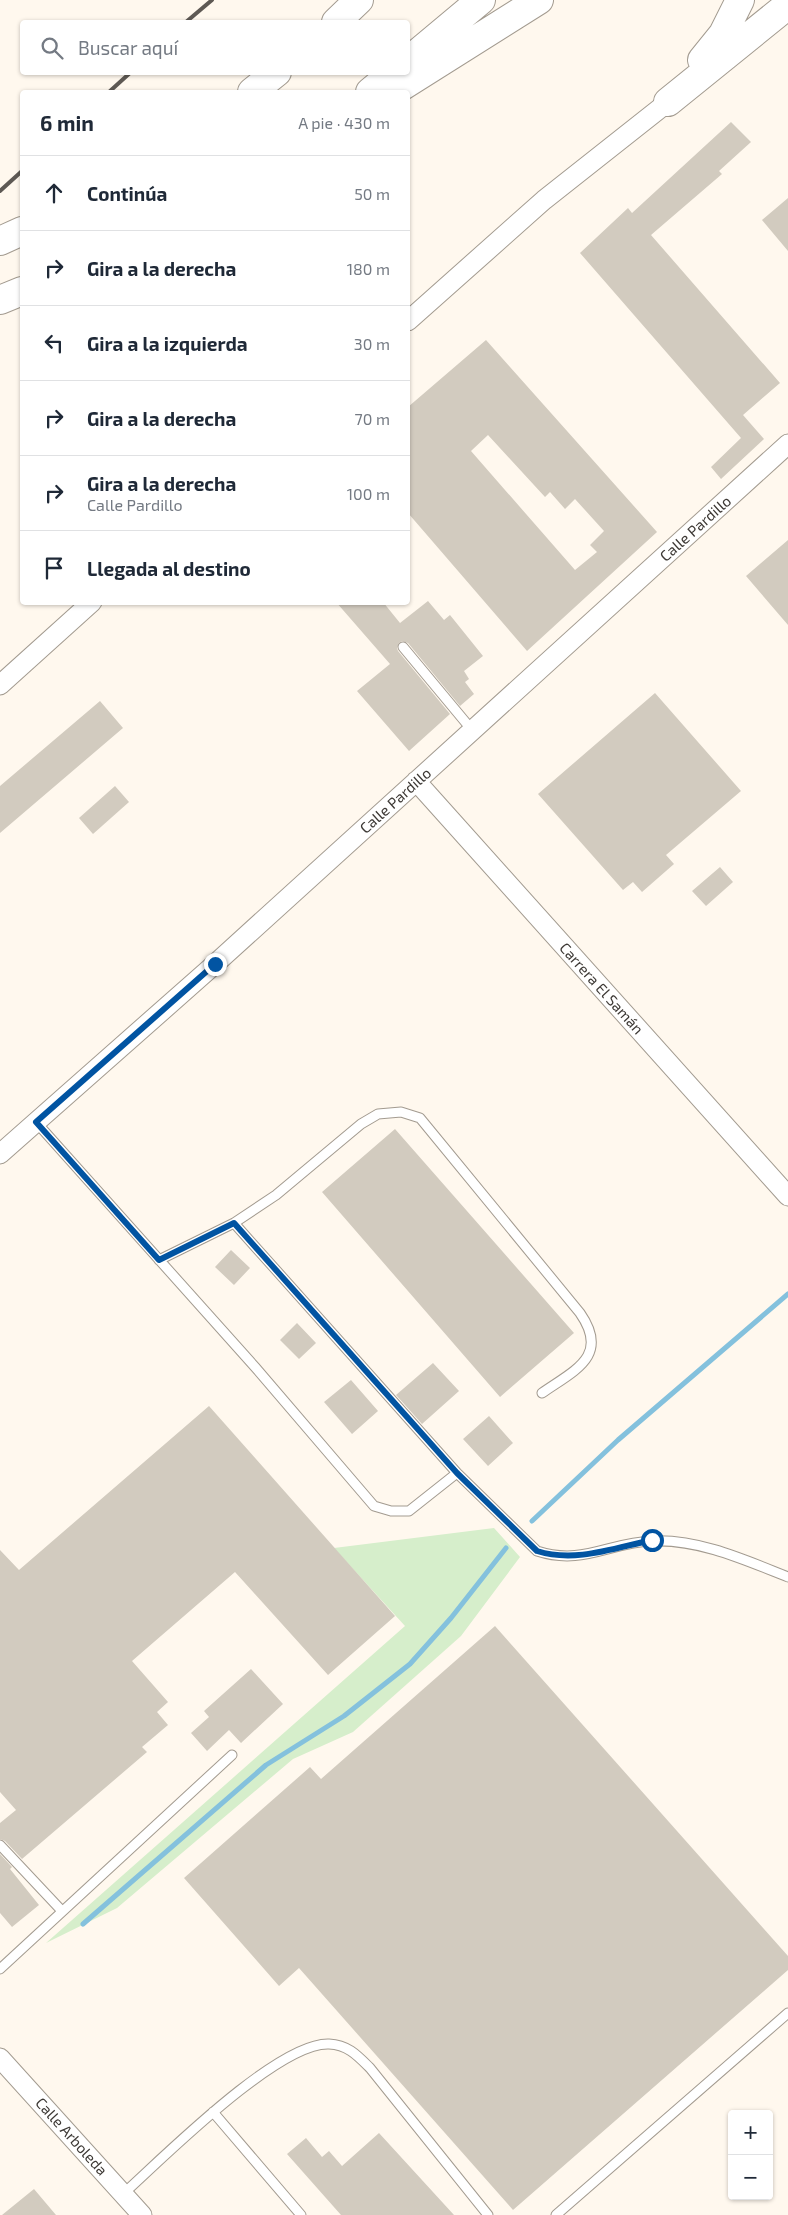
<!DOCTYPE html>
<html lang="es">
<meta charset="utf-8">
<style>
:root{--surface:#fff;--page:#f6f6f7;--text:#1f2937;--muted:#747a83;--line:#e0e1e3}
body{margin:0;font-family:"Exo 2",sans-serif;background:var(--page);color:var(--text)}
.controls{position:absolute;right:15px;bottom:15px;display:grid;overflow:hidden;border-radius:5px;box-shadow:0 1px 4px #0004}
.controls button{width:45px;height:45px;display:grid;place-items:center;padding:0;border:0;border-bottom:1px solid var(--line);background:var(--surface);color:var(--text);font:25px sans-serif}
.stop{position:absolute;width:15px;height:15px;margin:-11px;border:4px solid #0154a2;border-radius:50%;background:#fff}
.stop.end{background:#0154a2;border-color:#fff;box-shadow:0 1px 5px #0008}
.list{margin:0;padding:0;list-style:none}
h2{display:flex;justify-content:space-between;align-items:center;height:65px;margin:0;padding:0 20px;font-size:21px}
h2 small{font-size:16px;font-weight:400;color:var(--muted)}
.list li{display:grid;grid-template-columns:32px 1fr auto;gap:15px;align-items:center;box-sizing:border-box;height:75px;padding:0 20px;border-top:1px solid var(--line)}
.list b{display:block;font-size:19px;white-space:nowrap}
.list p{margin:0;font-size:16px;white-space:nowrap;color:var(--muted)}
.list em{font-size:16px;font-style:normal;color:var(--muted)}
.icon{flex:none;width:28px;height:28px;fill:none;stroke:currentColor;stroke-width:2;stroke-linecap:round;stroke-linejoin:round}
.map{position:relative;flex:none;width:788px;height:2215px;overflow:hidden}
.search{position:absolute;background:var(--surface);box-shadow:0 1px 4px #0004;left:20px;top:20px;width:390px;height:55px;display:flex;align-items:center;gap:12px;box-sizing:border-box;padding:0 18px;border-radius:5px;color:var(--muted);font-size:19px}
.panel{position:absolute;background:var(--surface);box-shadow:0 1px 4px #0004;left:20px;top:90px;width:390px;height:515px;border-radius:5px}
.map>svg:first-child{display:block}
.green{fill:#d6eecb}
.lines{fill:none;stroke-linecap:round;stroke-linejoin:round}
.stream{stroke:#84c1dd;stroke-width:5}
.building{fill:#d2cbbf;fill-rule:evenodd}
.service-casing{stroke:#a39b90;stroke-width:11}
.minor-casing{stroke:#a39b90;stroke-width:21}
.motorway-casing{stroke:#a39b90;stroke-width:30}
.service{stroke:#fff;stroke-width:9}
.minor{stroke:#fff;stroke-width:19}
.motorway{stroke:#fff;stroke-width:28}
.rail{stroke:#5e5954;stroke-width:4}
.route{stroke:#0154a2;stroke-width:6}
.labels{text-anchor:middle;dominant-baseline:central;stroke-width:4.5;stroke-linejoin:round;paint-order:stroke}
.street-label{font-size:15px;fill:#3d3935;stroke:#fff}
</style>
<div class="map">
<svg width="788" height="2215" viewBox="0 0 788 2215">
<rect width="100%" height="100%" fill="#fff8ee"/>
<!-- green -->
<path class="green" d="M494,1528L520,1557L461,1636L353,1732L293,1759L117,1908L46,1943L405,1626L334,1548Z"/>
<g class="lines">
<!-- stream -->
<path class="stream" d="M532,1521L618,1440L788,1294
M83,1924L266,1765L344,1716L410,1664L451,1618L506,1548"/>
</g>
<!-- building -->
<path class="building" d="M731,122L751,142L719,171L722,174L651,235L780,383L743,415L764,439L721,479L711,467L741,438L580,253L628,208L632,213Z
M788,198V251L762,220Z
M486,340L657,532L527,651L408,513V407ZM488,435L545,497L550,492L565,509L575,499L604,531L590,545L597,552L575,570L471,451Z
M788,540V625L746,576Z
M428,601L444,620L450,615L483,656L464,671L469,679L465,682L474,694L460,706L408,643L402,641L399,643L397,648L398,651L450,714L409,751L357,691L390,664L336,602H383L400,623Z
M655,693L741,791L666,855L674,864L642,892L633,882L623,890L538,794Z
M100,701L123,728L0,833V786Z
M115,786L129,802L93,834L79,818Z
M720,867L733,882L706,906L692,891Z
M395,1129L574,1333L500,1397L322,1192Z
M231,1250L250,1268L234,1285L215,1267Z
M297,1323L316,1343L299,1359L280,1340Z
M433,1363L459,1391L422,1424L396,1395Z
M351,1380L378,1411L352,1434L324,1402Z
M209,1406L395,1616L328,1675L235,1572L132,1661L168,1702L157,1712L168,1725L142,1747L147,1752L22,1859L5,1841L0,1839V1823L16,1810L0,1792V1550L19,1570Z
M489,1416L513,1443L488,1466L463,1439Z
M495,1626L788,1956V1970L513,2210L299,1968L279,1986L184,1878L310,1767L321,1779Z
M251,1669L283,1704L241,1743L229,1730L207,1751L191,1733L209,1717L204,1711Z
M0,1854L12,1867L10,1869L39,1905L12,1927L0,1913Z
M379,2133L454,2215H341L287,2154L306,2138L322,2157L329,2151L342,2166Z
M34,2189L56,2215H2Z"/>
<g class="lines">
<defs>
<path id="service" d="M403,647L472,730
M36,1122L255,1367L374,1506L391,1511H409L457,1473
M234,1223L457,1473L537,1551C583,1566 609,1542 653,1541C699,1539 745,1560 788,1577
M159,1260L234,1223L276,1195L361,1124L378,1114L401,1112L420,1118L580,1313C610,1356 575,1370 542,1393
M0,1845L62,1911
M0,1969L232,1755
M213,2112L301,2215
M123,2194C163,2158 278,2042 329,2044C348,2045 357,2055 370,2068L488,2215
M556,2215L788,2013"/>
<path id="minor" d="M408,321L544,200L668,102
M0,685L92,602
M416,781L788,1196
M0,1154L215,964L788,444
M0,2058L142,2215"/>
<path id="motorway" d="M336,22L359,0
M702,60L723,34L740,0
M408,61L481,0
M252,92L277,72
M370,92L394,72
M393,92L539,0
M668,102L788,5
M0,241L22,231
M0,300L22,291"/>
</defs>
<!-- service casing -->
<use href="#service" class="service-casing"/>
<!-- minor casing -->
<use href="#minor" class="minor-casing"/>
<!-- motorway casing -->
<use href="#motorway" class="motorway-casing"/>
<!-- service -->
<use href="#service" class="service"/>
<!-- minor -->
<use href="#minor" class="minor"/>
<!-- motorway -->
<use href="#motorway" class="motorway"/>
<!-- rail -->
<path class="rail" d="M186,22L212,0
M109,92L131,72
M0,191L22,171"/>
</g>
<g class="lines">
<!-- route -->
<path class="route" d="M215,964L36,1122L159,1260L234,1223L457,1473L537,1551C575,1563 614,1548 652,1540"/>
</g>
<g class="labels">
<!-- street labels -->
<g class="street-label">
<text transform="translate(695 528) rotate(-42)">Calle Pardillo</text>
<text transform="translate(395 800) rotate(-42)">Calle Pardillo</text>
<text transform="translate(602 988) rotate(48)">Carrera El Samán</text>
<text transform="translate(72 2136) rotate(48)">Calle Arboleda</text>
</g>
</g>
</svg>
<div class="controls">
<button>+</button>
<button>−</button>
</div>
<div class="stop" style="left:652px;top:1540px"></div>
<div class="stop end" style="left:215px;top:964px"></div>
<div class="search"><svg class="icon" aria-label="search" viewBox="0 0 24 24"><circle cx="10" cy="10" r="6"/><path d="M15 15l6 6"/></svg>Buscar aquí</div>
<section class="panel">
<h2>6 min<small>A pie · 430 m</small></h2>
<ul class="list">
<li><svg class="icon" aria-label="ahead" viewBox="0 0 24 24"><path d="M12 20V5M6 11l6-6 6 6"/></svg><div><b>Continúa</b></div><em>50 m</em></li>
<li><svg class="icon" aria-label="right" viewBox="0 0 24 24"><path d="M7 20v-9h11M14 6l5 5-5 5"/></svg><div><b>Gira a la derecha</b></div><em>180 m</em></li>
<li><svg class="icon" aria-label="left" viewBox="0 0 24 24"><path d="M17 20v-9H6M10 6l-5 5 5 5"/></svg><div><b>Gira a la izquierda</b></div><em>30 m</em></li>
<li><svg class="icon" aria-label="right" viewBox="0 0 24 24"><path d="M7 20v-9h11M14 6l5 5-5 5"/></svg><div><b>Gira a la derecha</b></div><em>70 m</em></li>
<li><svg class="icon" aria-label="right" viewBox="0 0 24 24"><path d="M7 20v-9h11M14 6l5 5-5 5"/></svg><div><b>Gira a la derecha</b><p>Calle Pardillo</p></div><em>100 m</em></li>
<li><svg class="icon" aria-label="arrive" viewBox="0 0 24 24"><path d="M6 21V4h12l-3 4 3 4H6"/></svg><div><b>Llegada al destino</b></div></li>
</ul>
</section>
</div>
